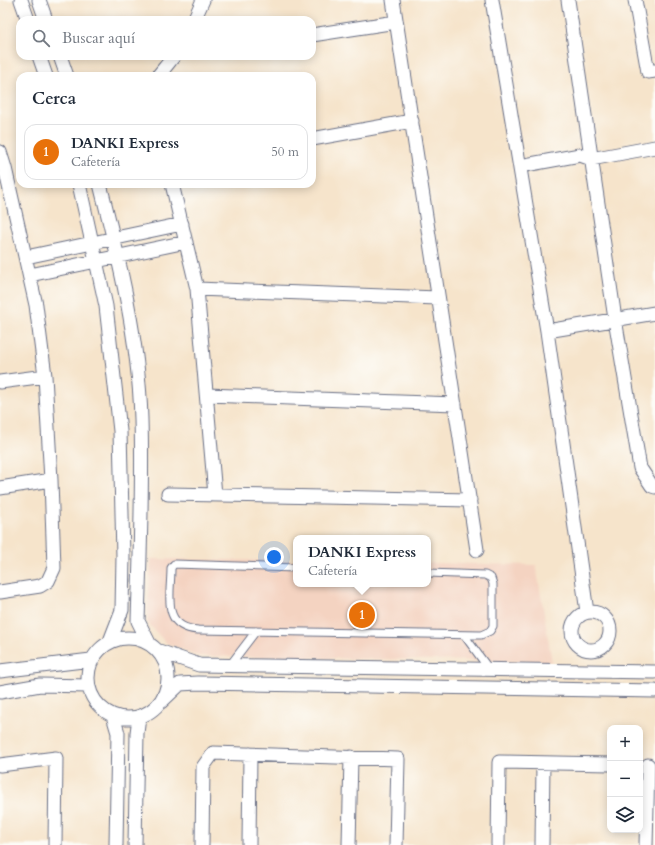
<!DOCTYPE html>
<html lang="es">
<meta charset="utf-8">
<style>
:root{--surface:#fff;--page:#f2f2f3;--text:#1f2937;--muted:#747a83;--line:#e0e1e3;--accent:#111827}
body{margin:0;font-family:Cardo,serif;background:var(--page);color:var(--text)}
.controls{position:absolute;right:12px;bottom:12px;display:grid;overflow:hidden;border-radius:8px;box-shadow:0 2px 10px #0003}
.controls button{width:36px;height:36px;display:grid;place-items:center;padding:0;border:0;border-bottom:1px solid var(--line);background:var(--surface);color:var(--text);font:20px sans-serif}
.you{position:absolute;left:274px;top:557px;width:14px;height:14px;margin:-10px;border:3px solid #fff;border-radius:50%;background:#1a73e8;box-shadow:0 0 0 6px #1a73e833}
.badge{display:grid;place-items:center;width:26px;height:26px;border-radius:50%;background:var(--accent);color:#fff;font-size:13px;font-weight:700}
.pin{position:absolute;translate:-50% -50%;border:2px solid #fff;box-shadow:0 1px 4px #0006}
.popup{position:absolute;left:293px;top:535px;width:138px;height:52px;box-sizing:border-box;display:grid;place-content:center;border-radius:8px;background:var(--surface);filter:drop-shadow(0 1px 3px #0005);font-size:13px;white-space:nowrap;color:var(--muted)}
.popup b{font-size:15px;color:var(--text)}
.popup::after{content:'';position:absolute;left:50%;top:100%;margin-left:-8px;border:8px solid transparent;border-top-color:var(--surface)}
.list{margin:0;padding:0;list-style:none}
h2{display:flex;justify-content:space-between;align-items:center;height:52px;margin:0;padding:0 16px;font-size:17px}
h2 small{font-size:13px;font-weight:400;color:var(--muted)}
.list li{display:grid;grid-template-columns:26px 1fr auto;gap:12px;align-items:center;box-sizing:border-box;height:56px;margin:0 8px 8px;padding:0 8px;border:1px solid var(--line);border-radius:12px}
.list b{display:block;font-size:15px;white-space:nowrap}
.list p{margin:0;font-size:13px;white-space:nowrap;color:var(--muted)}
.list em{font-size:13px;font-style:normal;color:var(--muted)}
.icon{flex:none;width:22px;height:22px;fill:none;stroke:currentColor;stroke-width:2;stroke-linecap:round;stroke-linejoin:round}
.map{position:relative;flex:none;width:655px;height:845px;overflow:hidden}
.search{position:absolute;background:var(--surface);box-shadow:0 2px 10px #0003;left:16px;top:16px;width:300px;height:44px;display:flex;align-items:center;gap:10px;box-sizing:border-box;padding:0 14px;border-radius:12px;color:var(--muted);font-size:15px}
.panel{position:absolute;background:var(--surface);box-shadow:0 2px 10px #0003;left:16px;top:72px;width:300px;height:116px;border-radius:12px}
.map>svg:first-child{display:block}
.built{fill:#f4d3c1}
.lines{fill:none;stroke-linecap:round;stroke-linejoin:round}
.lane-casing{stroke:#686e84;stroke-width:9}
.street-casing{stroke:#686e84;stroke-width:15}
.lane{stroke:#fff;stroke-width:7}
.street{stroke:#fff;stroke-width:13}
</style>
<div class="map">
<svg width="655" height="845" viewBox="0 0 655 845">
<rect width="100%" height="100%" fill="#fdfcf7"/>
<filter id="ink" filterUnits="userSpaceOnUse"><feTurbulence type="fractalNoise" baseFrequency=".025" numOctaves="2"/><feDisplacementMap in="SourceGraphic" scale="8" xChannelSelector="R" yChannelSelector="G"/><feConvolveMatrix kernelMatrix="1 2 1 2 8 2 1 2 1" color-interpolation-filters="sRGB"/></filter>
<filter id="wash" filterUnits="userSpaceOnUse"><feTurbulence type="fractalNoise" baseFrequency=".012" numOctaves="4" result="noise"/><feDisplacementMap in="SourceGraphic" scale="16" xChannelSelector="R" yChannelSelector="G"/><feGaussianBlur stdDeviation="0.9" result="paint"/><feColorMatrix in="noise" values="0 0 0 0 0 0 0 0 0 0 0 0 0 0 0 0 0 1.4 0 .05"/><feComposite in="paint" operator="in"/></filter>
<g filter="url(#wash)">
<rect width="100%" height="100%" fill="#f6e4cb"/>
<!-- built -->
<path class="built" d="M151,559L296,561V584H428V563L536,565L552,662L199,656L166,643L147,622Z"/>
</g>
<g filter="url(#ink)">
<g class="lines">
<defs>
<path id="lane" d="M296,568L174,564L171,568C171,596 161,627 198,630L481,635L490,631L493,626V584L491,578L485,575L428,573
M464,635L489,669
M230,665L256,631"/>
<path id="street" d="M21,0L28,20
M39,0L46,20
M393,0L477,550
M492,0L547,331L587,612
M568,0L615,319L640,468L652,486L655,487
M635,0L648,72L655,71
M194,20L203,0
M312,35L396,22
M39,56L46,76
M60,56L67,76
M158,76L174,56
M312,139L412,121
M0,152L5,168L36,305L45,376L51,480L54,568L48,581L40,586L0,592
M520,166L580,155L591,159L655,147
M79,184L106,306L120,431L123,556L122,610L110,641
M100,184C119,259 139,340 141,419C143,486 140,554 138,621L149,643
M172,184L197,289L215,495
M26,257L182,224
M30,275L186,242
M197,289L438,298
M547,331L655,313
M0,382L45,376
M207,395L455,404
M0,488L51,480
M168,494L470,500
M572 631a19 19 0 1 1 38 0a19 19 0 1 1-38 0Z
M88 678a40 40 0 1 1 80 0a40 40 0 1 1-80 0Z
M159,651L199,665L655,672
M0,671L91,660
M0,692L40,685L88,686
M161,702L180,684L198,683L655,691
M113,716L118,733L116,845
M0,765L56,758L55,845
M135,845L137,733L139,717
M202,845L203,767L213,753L398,759L396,845
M249,845L250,754
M349,845L351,757
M498,845L499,762L610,764
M542,845L543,763
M646,845L648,765"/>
</defs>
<!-- lane casing -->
<use href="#lane" class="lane-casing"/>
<!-- street casing -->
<use href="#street" class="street-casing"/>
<!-- lane -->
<use href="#lane" class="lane"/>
<!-- street -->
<use href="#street" class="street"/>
</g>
</g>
</svg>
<div class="controls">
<button>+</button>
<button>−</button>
<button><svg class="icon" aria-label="layers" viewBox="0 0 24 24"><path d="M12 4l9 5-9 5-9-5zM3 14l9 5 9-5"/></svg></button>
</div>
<div class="you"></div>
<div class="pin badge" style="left:362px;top:615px;background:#e8710a">1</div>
<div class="popup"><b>DANKI Express</b>Cafetería</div>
<div class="search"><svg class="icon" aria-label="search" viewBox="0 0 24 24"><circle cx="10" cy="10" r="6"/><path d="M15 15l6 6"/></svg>Buscar aquí</div>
<section class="panel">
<h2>Cerca<small></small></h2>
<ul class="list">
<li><span class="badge" style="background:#e8710a">1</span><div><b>DANKI Express</b><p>Cafetería</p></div><em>50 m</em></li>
</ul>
</section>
</div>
